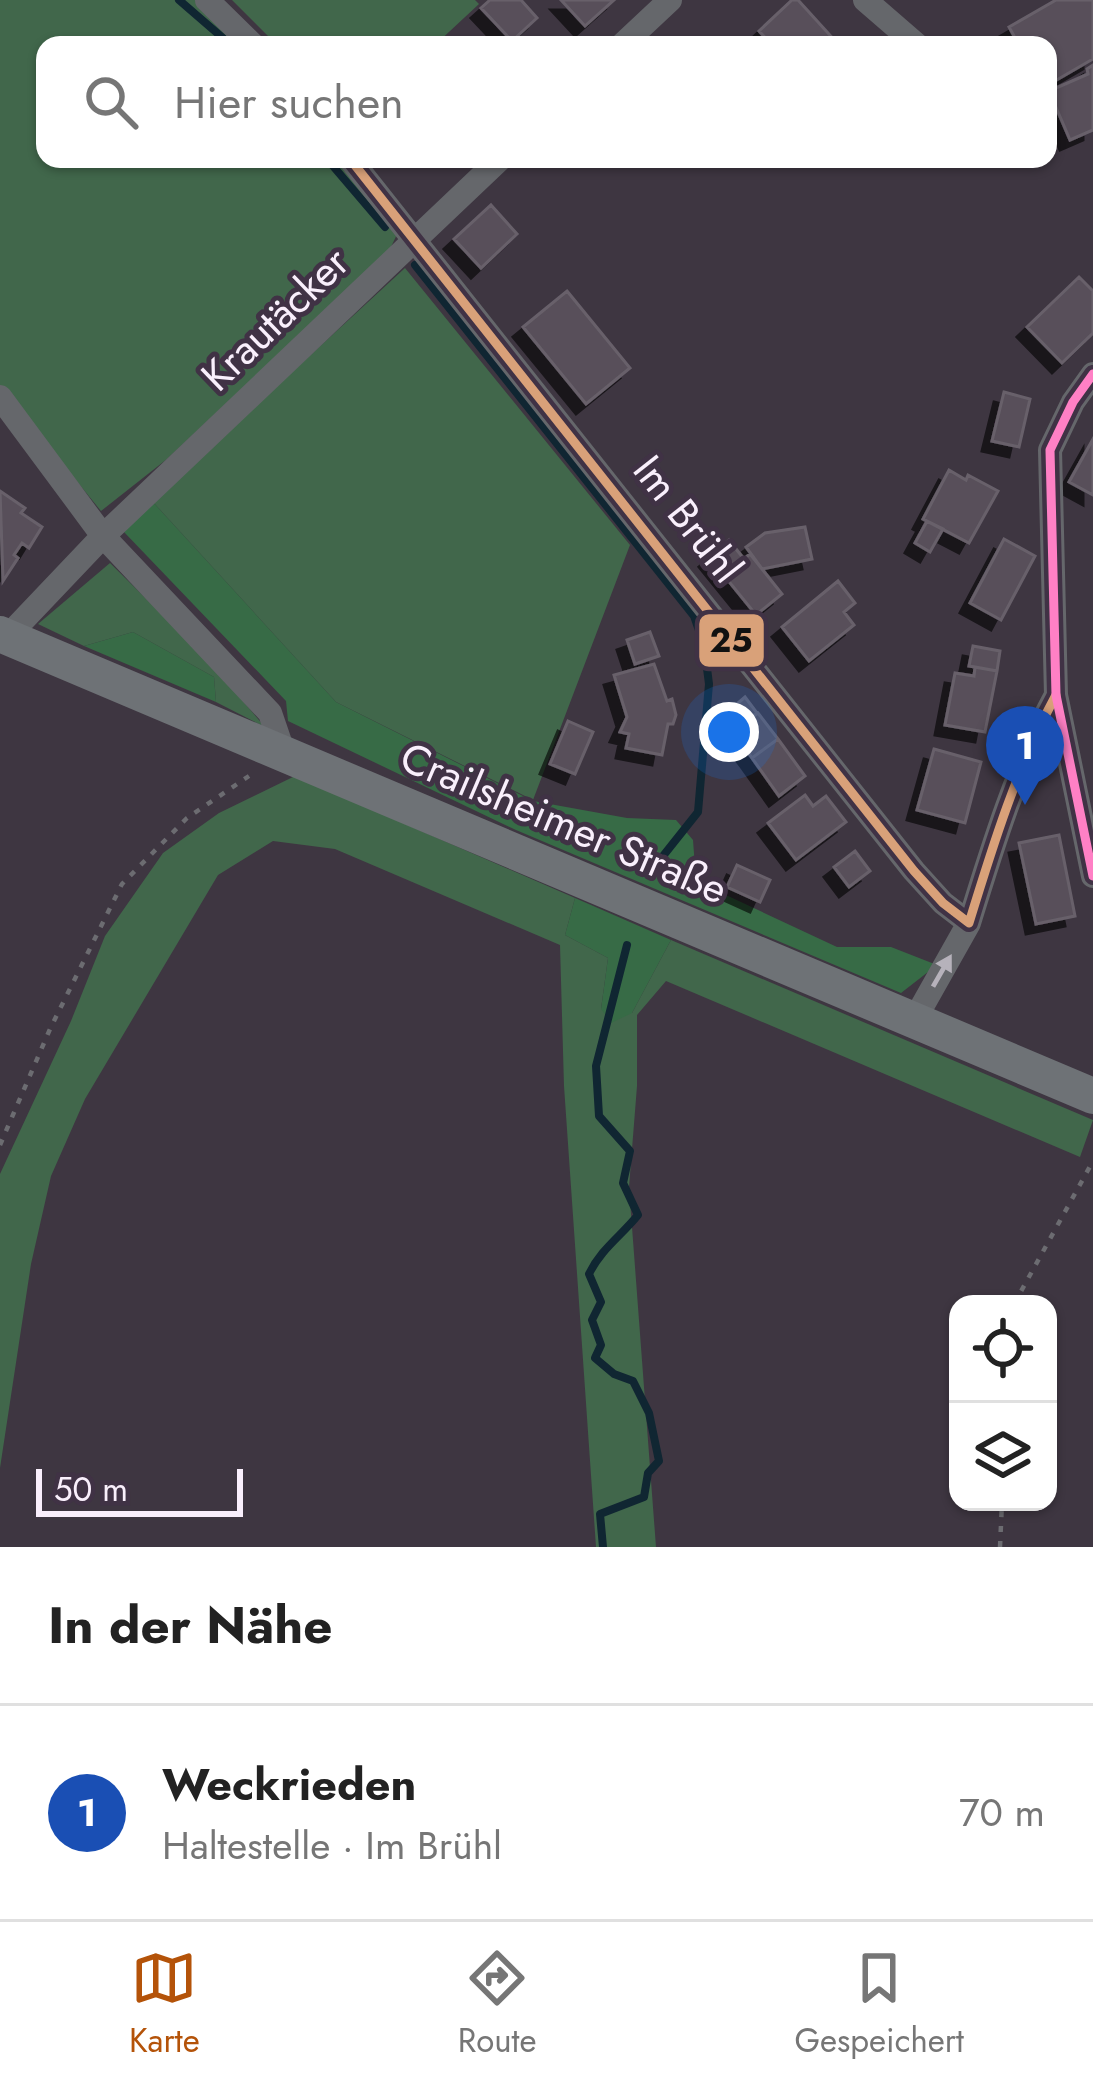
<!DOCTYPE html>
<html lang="de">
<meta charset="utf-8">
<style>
:root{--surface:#fff;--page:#f2f2f2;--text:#222;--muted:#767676;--line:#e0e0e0;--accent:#b45309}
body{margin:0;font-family:Jost,sans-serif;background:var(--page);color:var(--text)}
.controls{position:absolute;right:36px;bottom:36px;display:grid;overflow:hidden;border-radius:24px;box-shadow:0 3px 9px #0004}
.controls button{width:108px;height:108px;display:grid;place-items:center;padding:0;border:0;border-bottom:3px solid var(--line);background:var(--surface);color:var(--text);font:60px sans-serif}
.scale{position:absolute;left:36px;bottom:30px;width:207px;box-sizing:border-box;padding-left:12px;border:6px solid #f9effc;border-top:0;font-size:33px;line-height:42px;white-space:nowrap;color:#f9effc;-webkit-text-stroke:9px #403245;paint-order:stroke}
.you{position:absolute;left:729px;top:732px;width:42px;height:42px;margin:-30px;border:9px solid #fff;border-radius:50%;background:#1a73e8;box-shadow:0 0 0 18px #1a73e833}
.badge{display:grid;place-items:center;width:78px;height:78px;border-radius:50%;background:var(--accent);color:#fff;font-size:39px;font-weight:700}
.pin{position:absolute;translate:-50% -99px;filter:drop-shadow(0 3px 6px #0008)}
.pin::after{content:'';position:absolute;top:63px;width:42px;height:36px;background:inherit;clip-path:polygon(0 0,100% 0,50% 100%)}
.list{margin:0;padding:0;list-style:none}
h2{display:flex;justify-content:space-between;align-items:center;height:156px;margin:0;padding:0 48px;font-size:51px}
h2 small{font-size:39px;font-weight:400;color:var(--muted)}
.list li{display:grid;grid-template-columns:78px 1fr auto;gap:36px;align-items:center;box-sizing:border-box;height:216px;padding:0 48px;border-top:3px solid var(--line)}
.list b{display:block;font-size:45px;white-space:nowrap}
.list p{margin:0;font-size:39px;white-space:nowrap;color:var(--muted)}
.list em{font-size:39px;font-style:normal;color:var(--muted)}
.icon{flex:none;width:66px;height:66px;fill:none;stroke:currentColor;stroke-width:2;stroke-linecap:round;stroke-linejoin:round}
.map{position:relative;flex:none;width:1093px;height:1547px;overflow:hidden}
.search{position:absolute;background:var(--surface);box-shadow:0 3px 9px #0004;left:36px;right:36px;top:36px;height:132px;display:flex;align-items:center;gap:30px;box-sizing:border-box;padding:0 42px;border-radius:24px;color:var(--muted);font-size:45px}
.sheet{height:372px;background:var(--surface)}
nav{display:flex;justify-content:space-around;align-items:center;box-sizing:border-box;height:168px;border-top:3px solid var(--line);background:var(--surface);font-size:33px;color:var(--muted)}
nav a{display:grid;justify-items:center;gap:6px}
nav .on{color:var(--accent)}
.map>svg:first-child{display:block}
.green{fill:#41674b}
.forest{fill:#376b46}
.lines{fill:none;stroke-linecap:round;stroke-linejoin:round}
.stream{stroke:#102632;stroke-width:8}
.building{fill:#58505a;stroke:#68616b;stroke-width:3;filter:url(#shadow)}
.path{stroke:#6c6c71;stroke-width:4.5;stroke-dasharray:6 9;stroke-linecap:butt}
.minor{stroke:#65676b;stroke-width:24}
.secondary{stroke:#6e7276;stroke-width:36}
.bus-1-casing{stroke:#403245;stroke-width:18}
.bus-2-casing{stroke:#403245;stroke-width:18}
.bus-1{stroke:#d9a179;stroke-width:9}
.bus-2{stroke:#ff80c5;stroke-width:9}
.oneway{fill:#b6b2bb}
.labels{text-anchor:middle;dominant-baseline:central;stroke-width:10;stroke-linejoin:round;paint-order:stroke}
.street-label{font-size:42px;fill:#f9effc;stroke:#403245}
.line-badge{stroke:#403245;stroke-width:4.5}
.pale-badge-label{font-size:33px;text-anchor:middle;font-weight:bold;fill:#111}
</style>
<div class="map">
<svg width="1093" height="1547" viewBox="0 0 1093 1547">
<defs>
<filter id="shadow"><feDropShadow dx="-10" dy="10" stdDeviation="0" flood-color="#0009"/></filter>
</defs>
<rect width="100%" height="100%" fill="#3e3641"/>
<!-- green -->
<path class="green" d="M0,0H204L252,45H45V159H346L401,226L390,249L167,459L101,511L0,387Z
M232,0H475L479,4L435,45H277Z
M405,268L630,545L533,800L336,702L152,501Z
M110,563L206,658L265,727L216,702L214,677L133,632L84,646L38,624Z
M295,776L575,898L565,935L608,958L601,1009L632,1013L671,940L1093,1120L1080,1157L666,981L637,1015V1086L629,1187L656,1547H596L564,1086L560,945L335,849L273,841L218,875L85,1099L51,1176L31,1264L0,1468V1174L71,1021L105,936L163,853L219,813Z"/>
<!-- forest -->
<path class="forest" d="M152,501L336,702L533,801L627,818L676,820L693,840L696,881L837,947H891L937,965L901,993L516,830L288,721L286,701L124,532Z
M133,632L214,677L216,702L84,646Z
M575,898L671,940L632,1013L611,1023L601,1009L608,958L565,935Z"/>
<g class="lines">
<!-- stream -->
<path class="stream" d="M179,0L231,45
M327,159L385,227
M415,265L694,616L704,645L709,684L698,812L659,861
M603,1547L600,1514L644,1497L648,1473L659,1461L649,1413L633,1381L614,1374L595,1358L601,1345L592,1320L601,1302L589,1274C601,1249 621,1236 638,1215L623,1183L630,1151L599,1116L596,1066L627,945"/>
</g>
<!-- building -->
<path class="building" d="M490,0H521L537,18L512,41L481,8Z
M561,0H614L585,26Z
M792,0H798L838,44L772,45L759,31Z
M1056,0H1093V59L1048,85V45H1019L1009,27Z
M1093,65V130L1070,140L1049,91L1088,74L1087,69Z
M491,205L517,234L481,268L454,239Z
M1079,277L1093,291V333L1062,363L1027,327Z
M567,291L630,368L586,404L523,327Z
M1004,392L1030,399L1019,447L992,441Z
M1093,439V495L1069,482Z
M949,470L966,480L968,475L998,491L969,543L923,519Z
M0,491L25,508L21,513L42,527L29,548L22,543L14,555L18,558L3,581Z
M927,521L943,529L930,552L915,543Z
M805,527L812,559L762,569L746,547L765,533Z
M1004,539L1035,556L1001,620L970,603Z
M729,540L744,559L750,554L782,594L756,615L709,557Z
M838,581L855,603L844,612L854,625L809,661L782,627Z
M650,632L659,656L635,664L627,640Z
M973,646L1000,651L997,671L969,666Z
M654,664L667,701L672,699L676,715L673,724H668L662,755L626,748L629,734L620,732L627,717L614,675Z
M975,667L997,671L985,732L945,725L955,673L974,676Z
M745,697L757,713L739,727L731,709Z
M758,713L778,739L752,758L732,732Z
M568,721L593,732L575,774L550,764Z
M778,739L805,776L779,796L752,758Z
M934,749L981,762L965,823L917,810Z
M805,795L813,806L826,796L846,822L796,860L768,823Z
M1059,835L1075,916L1036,924L1019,843Z
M855,851L870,871L849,887L834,867Z
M737,865L770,880L760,902L727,887Z"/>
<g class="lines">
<!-- path -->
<path class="path" d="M0,1145L50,1029L122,884L187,818L249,776
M1014,1304L1093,1161
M1000,1547L1002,1502"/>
<!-- minor -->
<path class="minor" d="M207,0L253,45
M865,0L917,45
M622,45L670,0
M350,159L914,871L943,903L969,923C993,845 1017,767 1056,695
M1093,374L1073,402L1050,450L1056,695L1093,876
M0,397L103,536L270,713L284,754
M7,637L103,536L500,159
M915,1019L969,923"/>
<!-- secondary -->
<path class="secondary" d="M0,634L1093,1096"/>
<defs>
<path id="bus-1" d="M350,159L914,871L943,903L969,923C993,845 1017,767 1056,695"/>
<path id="bus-2" d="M1093,374L1073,402L1050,450L1056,695L1093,876"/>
</defs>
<!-- bus-1 casing -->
<use href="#bus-1" class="bus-1-casing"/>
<!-- bus-2 casing -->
<use href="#bus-2" class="bus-2-casing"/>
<!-- bus-1 -->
<use href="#bus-1" class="bus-1"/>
<!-- bus-2 -->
<use href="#bus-2" class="bus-2"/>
</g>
<!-- one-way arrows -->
<defs><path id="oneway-solid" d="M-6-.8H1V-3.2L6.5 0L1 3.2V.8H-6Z" transform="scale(3)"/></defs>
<use class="oneway" href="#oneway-solid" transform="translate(942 971) rotate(-60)"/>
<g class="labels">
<!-- street labels -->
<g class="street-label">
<text transform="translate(275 319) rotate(-44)">Krautäcker</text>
<text transform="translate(688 519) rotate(52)">Im Brühl</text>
<text transform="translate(564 823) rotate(23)">Crailsheimer Straße</text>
</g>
</g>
<rect class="line-badge" x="697" y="612" width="69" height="57" rx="12" fill="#d9a179"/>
<g class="pale-badge-label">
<text x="731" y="652">25</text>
</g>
</svg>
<div class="controls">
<button><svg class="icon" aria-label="locate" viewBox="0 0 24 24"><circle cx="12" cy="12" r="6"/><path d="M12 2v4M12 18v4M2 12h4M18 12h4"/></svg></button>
<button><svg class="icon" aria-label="layers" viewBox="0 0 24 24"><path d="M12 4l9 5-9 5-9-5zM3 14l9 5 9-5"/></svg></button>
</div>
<div class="scale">50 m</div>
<div class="you"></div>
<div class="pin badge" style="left:1025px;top:805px;background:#1a4fb4">1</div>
<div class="search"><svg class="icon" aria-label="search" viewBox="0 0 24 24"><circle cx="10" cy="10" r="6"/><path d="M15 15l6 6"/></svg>Hier suchen</div>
</div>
<section class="sheet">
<h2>In der Nähe<small></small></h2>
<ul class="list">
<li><span class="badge" style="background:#1a4fb4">1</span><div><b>Weckrieden</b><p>Haltestelle · Im Brühl</p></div><em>70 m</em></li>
</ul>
</section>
<nav>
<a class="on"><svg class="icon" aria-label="map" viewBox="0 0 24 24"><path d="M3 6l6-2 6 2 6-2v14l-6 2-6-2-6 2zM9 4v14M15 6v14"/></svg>Karte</a>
<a><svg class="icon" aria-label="directions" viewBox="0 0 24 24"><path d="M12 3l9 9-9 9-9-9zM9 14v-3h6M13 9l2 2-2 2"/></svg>Route</a>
<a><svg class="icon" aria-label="saved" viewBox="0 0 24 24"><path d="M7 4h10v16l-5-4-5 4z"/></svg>Gespeichert</a>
</nav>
